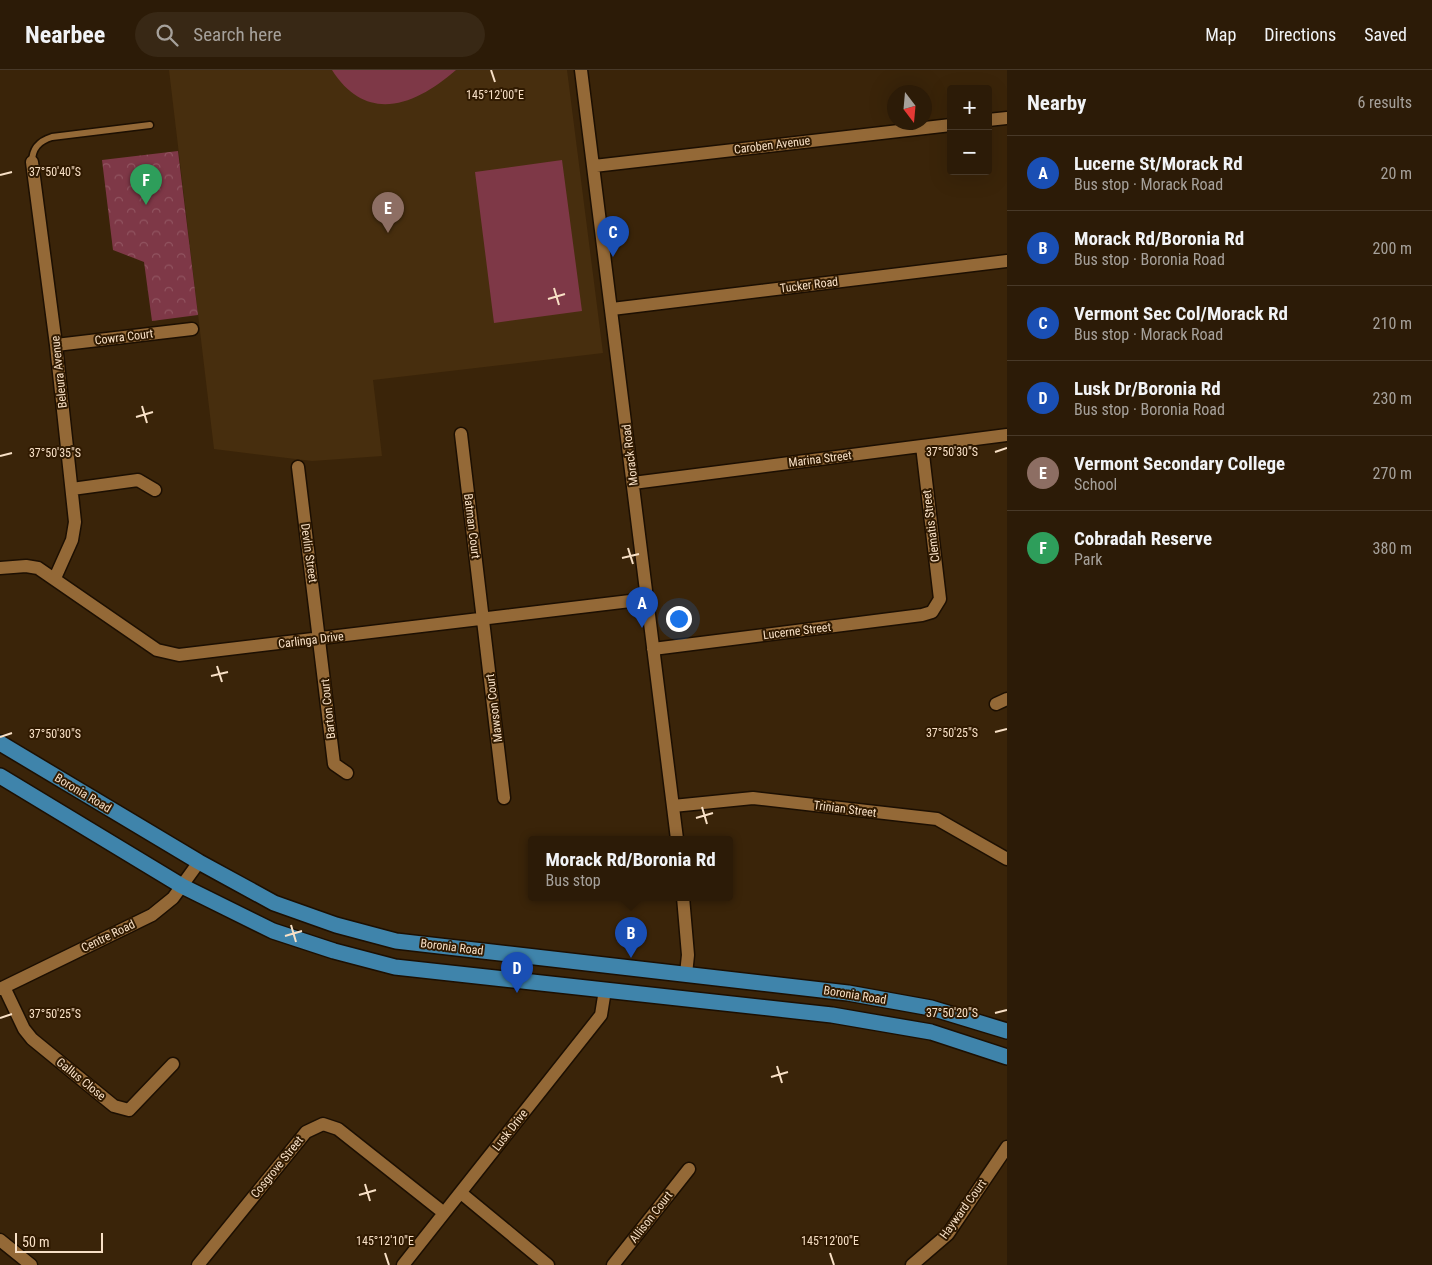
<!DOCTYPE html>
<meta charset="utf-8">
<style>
:root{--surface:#2c1b07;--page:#382815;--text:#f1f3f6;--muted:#a6a19b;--line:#483928;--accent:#0f766e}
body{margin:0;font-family:"Roboto Condensed",sans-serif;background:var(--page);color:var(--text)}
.controls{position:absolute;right:15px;top:15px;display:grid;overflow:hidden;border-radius:5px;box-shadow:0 5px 20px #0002}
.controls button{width:45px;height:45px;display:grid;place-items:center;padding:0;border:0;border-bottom:1px solid var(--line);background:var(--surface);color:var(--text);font:25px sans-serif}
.compass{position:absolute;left:887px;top:15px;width:45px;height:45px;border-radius:50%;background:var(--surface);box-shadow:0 5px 20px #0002;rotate:164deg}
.scale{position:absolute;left:15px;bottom:12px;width:88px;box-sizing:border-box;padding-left:5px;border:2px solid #f8e0c6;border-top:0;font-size:14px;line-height:18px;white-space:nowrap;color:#f8e0c6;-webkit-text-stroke:4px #301a01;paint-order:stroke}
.you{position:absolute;left:678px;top:548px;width:18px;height:18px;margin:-12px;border:4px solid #fff;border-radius:50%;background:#1a73e8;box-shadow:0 0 0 8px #1a73e833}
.badge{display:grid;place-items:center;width:32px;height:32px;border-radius:50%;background:var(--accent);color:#fff;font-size:16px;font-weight:700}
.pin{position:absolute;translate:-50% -41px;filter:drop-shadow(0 1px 2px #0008)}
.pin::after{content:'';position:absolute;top:26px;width:18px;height:15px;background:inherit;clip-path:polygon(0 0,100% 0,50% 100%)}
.popup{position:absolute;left:528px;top:766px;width:205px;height:65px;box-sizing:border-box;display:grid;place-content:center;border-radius:5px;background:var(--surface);filter:drop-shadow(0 1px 4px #0005);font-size:16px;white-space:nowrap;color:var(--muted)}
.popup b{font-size:19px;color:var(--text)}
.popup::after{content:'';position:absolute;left:50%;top:100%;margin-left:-10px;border:10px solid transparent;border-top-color:var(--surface)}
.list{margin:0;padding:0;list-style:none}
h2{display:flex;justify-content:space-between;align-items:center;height:65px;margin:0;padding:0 20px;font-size:21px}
h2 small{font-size:16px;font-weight:400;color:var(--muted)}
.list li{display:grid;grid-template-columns:32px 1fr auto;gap:15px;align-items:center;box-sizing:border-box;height:75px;padding:0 20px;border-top:1px solid var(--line)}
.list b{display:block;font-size:19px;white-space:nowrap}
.list p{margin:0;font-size:16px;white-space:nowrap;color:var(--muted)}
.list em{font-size:16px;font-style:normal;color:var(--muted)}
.icon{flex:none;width:28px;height:28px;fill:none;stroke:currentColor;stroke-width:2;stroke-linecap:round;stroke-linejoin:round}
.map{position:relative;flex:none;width:1007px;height:1195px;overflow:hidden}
header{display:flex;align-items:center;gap:30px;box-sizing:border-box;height:70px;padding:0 25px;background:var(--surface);border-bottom:1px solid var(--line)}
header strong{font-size:24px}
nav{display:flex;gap:28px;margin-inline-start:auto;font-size:18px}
.search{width:350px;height:45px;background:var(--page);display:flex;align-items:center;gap:12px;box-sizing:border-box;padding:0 18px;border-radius:28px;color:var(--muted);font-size:19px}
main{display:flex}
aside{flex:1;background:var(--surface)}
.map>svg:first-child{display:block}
.built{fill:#472e0e}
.park{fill:url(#park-crowns)}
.pitch{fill:#7e3847}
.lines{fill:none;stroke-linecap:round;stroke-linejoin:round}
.service-casing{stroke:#1c0f02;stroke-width:9}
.minor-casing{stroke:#1c0f02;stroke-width:15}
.primary-casing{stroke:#1c0f02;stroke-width:18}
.service{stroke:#946937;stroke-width:6}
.minor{stroke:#946937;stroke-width:12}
.primary{stroke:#3f84ab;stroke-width:15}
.ticks{fill:none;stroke:#f8e0c6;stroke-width:2}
.labels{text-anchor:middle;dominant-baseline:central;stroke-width:4;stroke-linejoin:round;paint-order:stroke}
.street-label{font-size:12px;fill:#f8e0c6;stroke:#301a01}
.ticks-label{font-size:12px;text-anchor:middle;fill:#f8e0c6;stroke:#301a01;stroke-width:4;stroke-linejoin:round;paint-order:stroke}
</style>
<header>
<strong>Nearbee</strong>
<div class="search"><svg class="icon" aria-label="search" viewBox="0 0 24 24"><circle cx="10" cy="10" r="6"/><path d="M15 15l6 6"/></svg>Search here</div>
<nav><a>Map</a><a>Directions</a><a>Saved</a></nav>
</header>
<main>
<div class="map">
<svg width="1007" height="1195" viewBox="0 0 1007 1195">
<defs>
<pattern id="park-crowns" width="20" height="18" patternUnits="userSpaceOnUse" patternTransform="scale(1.25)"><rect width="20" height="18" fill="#7e3847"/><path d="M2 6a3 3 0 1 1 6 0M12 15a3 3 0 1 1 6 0" fill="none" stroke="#915460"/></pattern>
</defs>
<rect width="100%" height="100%" fill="#3a2409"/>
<!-- built -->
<path class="built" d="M169,0H567L603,283L373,310L382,386L312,391L214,379Z"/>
<!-- park -->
<path class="park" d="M178,81L198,245L152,251L144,192L113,180L102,90Z"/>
<!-- pitch -->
<path class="pitch" d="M332,0H456C416,35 367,55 332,0Z
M562,90L582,241L494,253L475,102Z"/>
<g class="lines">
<defs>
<path id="service" d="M32,92C32,78 39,71 52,67L150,55"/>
<path id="minor" d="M581,0L677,769
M988,50L1007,48
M32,92L56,275L75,452L72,470L55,508
M594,96L951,55
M612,239L1007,191
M56,275L192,259
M461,364L504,728
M298,397L334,694L347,703
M633,413L1007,365
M72,419L138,410L155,420
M0,498L26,496L38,498L157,580L179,585L647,529
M653,579L922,545L932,542L940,529L922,376
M996,634L1007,629
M673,736L753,728L937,749L1007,789
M683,827L688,885L686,904
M4,917L24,959L32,969L114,1036L129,1040L173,994
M0,919L152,845L173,828L199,792
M461,1123L548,1195
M0,1170L31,1195
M198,1195L306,1062L323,1054L338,1059L444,1143
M403,1195L601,945L605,920
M613,1195L689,1099
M912,1195L948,1164L1007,1077"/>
<path id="primary" d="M0,673L199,792L274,833L336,855L396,871L848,923L931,938L1007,961
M0,706L182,816L273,861L334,881L395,897L832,945L931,962L1007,987"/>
</defs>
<!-- service casing -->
<use href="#service" class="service-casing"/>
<!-- minor casing -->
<use href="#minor" class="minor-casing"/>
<!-- primary casing -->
<use href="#primary" class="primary-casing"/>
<!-- service -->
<use href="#service" class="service"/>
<!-- minor -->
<use href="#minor" class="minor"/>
<!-- primary -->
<use href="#primary" class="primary"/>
</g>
<!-- ticks -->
<path class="ticks" d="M491,0L495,12M0,105L12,102M554,218L559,235M548,229L565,224M142,336L147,353M136,347L153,342M995,382L1007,378M0,386L12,383M628,478L633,494M622,488L639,484M217,596L222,612M211,606L228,602M995,662L1007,659M0,667L12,663M702,737L707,754M696,748L713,743M291,855L296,872M285,866L302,861M995,943L1007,940M0,948L12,944M777,996L782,1013M771,1007L788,1002M365,1114L370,1131M359,1125L376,1120M385,1183L389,1195M830,1183L834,1195"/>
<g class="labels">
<!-- street labels -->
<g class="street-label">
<text transform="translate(772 75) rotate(-7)">Caroben Avenue</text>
<text transform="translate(809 215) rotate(-7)">Tucker Road</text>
<text transform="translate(124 267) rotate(-7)">Cowra Court</text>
<text transform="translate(59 302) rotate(-96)">Beleura Avenue</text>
<text transform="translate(630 385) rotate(-97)">Morack Road</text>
<text transform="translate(820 389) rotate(-7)">Marina Street</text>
<text transform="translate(472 456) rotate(83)">Batman Court</text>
<text transform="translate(931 456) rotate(-97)">Clematis Street</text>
<text transform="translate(309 483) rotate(82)">Devlin Street</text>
<text transform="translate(797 561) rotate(-7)">Lucerne Street</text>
<text transform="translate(311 570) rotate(-7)">Carlinga Drive</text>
<text transform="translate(494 638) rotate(-97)">Mawson Court</text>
<text transform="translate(328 639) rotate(-96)">Barton Court</text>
<text transform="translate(83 723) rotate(31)">Boronia Road</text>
<text transform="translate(845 739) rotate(7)">Trinian Street</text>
<text transform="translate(108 866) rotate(-26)">Centre Road</text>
<text transform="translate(452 877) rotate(7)">Boronia Road</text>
<text transform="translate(855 925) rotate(9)">Boronia Road</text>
<text transform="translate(81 1009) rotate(39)">Gallus Close</text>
<text transform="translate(510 1060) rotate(-52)">Lusk Drive</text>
<text transform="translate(277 1097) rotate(-51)">Cosgrove Street</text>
<text transform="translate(963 1139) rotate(-54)">Hayward Court</text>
<text transform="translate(651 1147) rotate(-52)">Allison Court</text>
</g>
</g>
<g class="ticks-label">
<text x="495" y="29">145°12'00"E</text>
<text x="55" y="106">37°50'40"S</text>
<text x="952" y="386">37°50'30"S</text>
<text x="55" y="387">37°50'35"S</text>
<text x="952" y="667">37°50'25"S</text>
<text x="55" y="668">37°50'30"S</text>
<text x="952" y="947">37°50'20"S</text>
<text x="55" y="948">37°50'25"S</text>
<text x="385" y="1175">145°12'10"E</text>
<text x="830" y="1175">145°12'00"E</text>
</g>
</svg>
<div class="controls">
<button>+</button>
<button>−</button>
</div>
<svg class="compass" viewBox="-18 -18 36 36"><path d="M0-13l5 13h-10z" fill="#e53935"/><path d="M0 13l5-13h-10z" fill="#a6a19b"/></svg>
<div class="scale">50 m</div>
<div class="you"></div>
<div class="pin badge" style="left:642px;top:558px;background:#1a4fb4">A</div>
<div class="pin badge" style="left:631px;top:888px;background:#1a4fb4">B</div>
<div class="popup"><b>Morack Rd/Boronia Rd</b>Bus stop</div>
<div class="pin badge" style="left:613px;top:187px;background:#1a4fb4">C</div>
<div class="pin badge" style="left:517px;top:923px;background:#1a4fb4">D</div>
<div class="pin badge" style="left:388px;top:163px;background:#8d6e63">E</div>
<div class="pin badge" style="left:146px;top:135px;background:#2e9e5b">F</div>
</div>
<aside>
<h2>Nearby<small>6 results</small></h2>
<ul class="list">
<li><span class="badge" style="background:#1a4fb4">A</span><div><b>Lucerne St/Morack Rd</b><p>Bus stop · Morack Road</p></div><em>20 m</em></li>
<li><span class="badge" style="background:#1a4fb4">B</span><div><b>Morack Rd/Boronia Rd</b><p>Bus stop · Boronia Road</p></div><em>200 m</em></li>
<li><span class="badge" style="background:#1a4fb4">C</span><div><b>Vermont Sec Col/Morack Rd</b><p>Bus stop · Morack Road</p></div><em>210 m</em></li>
<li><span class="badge" style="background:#1a4fb4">D</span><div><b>Lusk Dr/Boronia Rd</b><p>Bus stop · Boronia Road</p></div><em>230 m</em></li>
<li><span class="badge" style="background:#8d6e63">E</span><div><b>Vermont Secondary College</b><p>School</p></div><em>270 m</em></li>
<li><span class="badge" style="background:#2e9e5b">F</span><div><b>Cobradah Reserve</b><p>Park</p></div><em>380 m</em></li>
</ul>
</aside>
</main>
